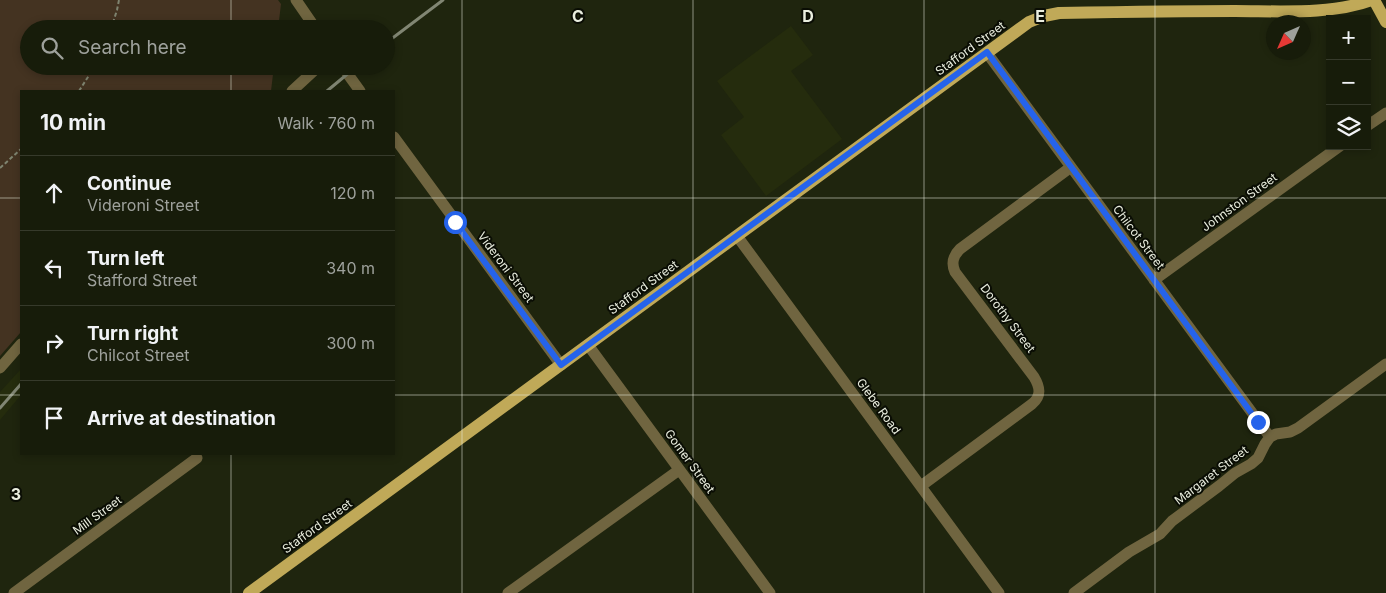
<!DOCTYPE html>
<meta charset="utf-8">
<style>
:root{--surface:#171c0a;--page:#202513;--text:#f1f3f6;--muted:#9ea19c;--line:#363a2b}
body{margin:0;font-family:Inter,sans-serif;background:var(--page);color:var(--text)}
.controls{position:absolute;right:15px;top:15px;display:grid;overflow:hidden;border-radius:0px;box-shadow:0 2px 8px #0003}
.controls button{width:45px;height:45px;display:grid;place-items:center;padding:0;border:0;border-bottom:1px solid var(--line);background:var(--surface);color:var(--text);font:25px sans-serif}
.compass{position:absolute;left:1266px;top:15px;width:45px;height:45px;border-radius:50%;background:var(--surface);box-shadow:0 2px 8px #0003;rotate:225deg}
.stop{position:absolute;width:15px;height:15px;margin:-11px;border:4px solid #2563eb;border-radius:50%;background:#fff}
.stop.end{background:#2563eb;border-color:#fff;box-shadow:0 1px 5px #0008}
.list{margin:0;padding:0;list-style:none}
h2{display:flex;justify-content:space-between;align-items:center;height:65px;margin:0;padding:0 20px;font-size:21px}
h2 small{font-size:16px;font-weight:400;color:var(--muted)}
.list li{display:grid;grid-template-columns:32px 1fr auto;gap:15px;align-items:center;box-sizing:border-box;height:75px;padding:0 20px;border-top:1px solid var(--line)}
.list b{display:block;font-size:19px;white-space:nowrap}
.list p{margin:0;font-size:16px;white-space:nowrap;color:var(--muted)}
.list em{font-size:16px;font-style:normal;color:var(--muted)}
.icon{flex:none;width:28px;height:28px;fill:none;stroke:currentColor;stroke-width:2;stroke-linecap:round;stroke-linejoin:round}
.map{position:relative;flex:none;width:1386px;height:593px;overflow:hidden}
.search{position:absolute;background:var(--surface);box-shadow:0 2px 8px #0003;left:20px;top:20px;width:375px;height:55px;display:flex;align-items:center;gap:12px;box-sizing:border-box;padding:0 18px;border-radius:28px;color:var(--muted);font-size:19px}
.panel{position:absolute;background:var(--surface);box-shadow:0 2px 8px #0003;left:20px;top:90px;width:375px;height:365px;border-radius:0px}
.map>svg:first-child{display:block}
.built{fill:#252c0d}
.green{fill:#443321}
.lines{fill:none;stroke-linecap:round;stroke-linejoin:round}
.path{stroke:#7f8470;stroke-width:2;stroke-dasharray:4 2.5;stroke-linecap:butt}
.minor{stroke:#706540;stroke-width:11}
.major{stroke:#c0a958;stroke-width:12}
.rail{stroke:#818673;stroke-width:3}
.route{stroke:#2563eb;stroke-width:6}
.grid{fill:none;stroke:#e9edde;stroke-width:1;stroke-opacity:0.55}
.labels{text-anchor:middle;dominant-baseline:central;stroke-width:4;stroke-linejoin:round;paint-order:stroke}
.street-label{font-size:12px;fill:#e9edde;stroke:#0a0d04}
.grid-label{font-size:16px;text-anchor:middle;font-weight:bold;fill:#e9edde;stroke:#0a0d04;stroke-width:4;stroke-linejoin:round;paint-order:stroke}
</style>
<div class="map">
<svg width="1386" height="593" viewBox="0 0 1386 593">
<rect width="100%" height="100%" fill="#1f250e"/>
<!-- built -->
<path class="built" d="M791,26L813,55L791,71L842,139L766,196L721,135L744,117L717,81Z
M21,369V395L0,420V392Z"/>
<!-- green -->
<path class="green" d="M0,0H278L281,4L278,29H29V66H274L271,91H21V332L0,356Z"/>
<g class="lines">
<!-- path -->
<path class="path" d="M111,29L117,10L119,0
M79,91L95,66
M0,168L21,149"/>
<!-- minor -->
<path class="minor" d="M296,0L316,29
M987,53L1270,437
M342,66L360,91
M292,91L319,66
M1367,126L1386,113
M394,137L561,365
M737,236L999,593
M1154,280L1340,146
M588,345L770,593
M0,368L21,344
M921,486L1032,404C1042,396 1040,387 1034,377L955,272C951,263 953,256 960,249L1071,167
M14,593L197,458
M508,593L679,470
M1074,593L1129,552L1160,534L1172,521L1219,486L1235,473L1251,464L1258,458L1265,444L1270,437L1276,434L1290,432L1298,428L1386,364"/>
<!-- major -->
<path class="major" d="M1374,0L1386,22
M249,593L1029,22L1044,16L1059,13C1118,12 1177,11 1235,11C1279,11 1332,15 1372,0"/>
<!-- rail -->
<path class="rail" d="M386,43L443,0
M327,91L357,66
M0,408L21,384"/>
</g>
<g class="lines">
<!-- route -->
<path class="route" d="M455,222L561,365L987,52L1258,422"/>
</g>
<!-- grid -->
<path class="grid" d="M231,0V29M462,0V593M693,0V593M924,0V593M1155,0V593M231,66V91M0,198H21M394,198H1386M0,395H21M394,395H1386M231,454V593"/>
<g class="labels">
<!-- street labels -->
<g class="street-label">
<text transform="translate(970 48) rotate(-36)">Stafford Street</text>
<text transform="translate(1239 202) rotate(-36)">Johnston Street</text>
<text transform="translate(1139 237) rotate(53)">Chilcot Street</text>
<text transform="translate(506 267) rotate(53)">Videroni Street</text>
<text transform="translate(643 287) rotate(-36)">Stafford Street</text>
<text transform="translate(1008 318) rotate(53)">Dorothy Street</text>
<text transform="translate(879 406) rotate(54)">Glebe Road</text>
<text transform="translate(690 461) rotate(54)">Gomer Street</text>
<text transform="translate(1211 475) rotate(-37)">Margaret Street</text>
<text transform="translate(97 515) rotate(-36)">Mill Street</text>
<text transform="translate(317 526) rotate(-36)">Stafford Street</text>
</g>
</g>
<g class="grid-label">
<text x="578" y="22">C</text>
<text x="808" y="22">D</text>
<text x="1040" y="22">E</text>
<text x="16" y="500">3</text>
</g>
</svg>
<div class="controls">
<button>+</button>
<button>−</button>
<button><svg class="icon" aria-label="layers" viewBox="0 0 24 24"><path d="M12 4l9 5-9 5-9-5zM3 14l9 5 9-5"/></svg></button>
</div>
<svg class="compass" viewBox="-18 -18 36 36"><path d="M0-13l5 13h-10z" fill="#e53935"/><path d="M0 13l5-13h-10z" fill="#9ea19c"/></svg>
<div class="stop" style="left:455px;top:222px"></div>
<div class="stop end" style="left:1258px;top:422px"></div>
<div class="search"><svg class="icon" aria-label="search" viewBox="0 0 24 24"><circle cx="10" cy="10" r="6"/><path d="M15 15l6 6"/></svg>Search here</div>
<section class="panel">
<h2>10 min<small>Walk · 760 m</small></h2>
<ul class="list">
<li><svg class="icon" aria-label="ahead" viewBox="0 0 24 24"><path d="M12 20V5M6 11l6-6 6 6"/></svg><div><b>Continue</b><p>Videroni Street</p></div><em>120 m</em></li>
<li><svg class="icon" aria-label="left" viewBox="0 0 24 24"><path d="M17 20v-9H6M10 6l-5 5 5 5"/></svg><div><b>Turn left</b><p>Stafford Street</p></div><em>340 m</em></li>
<li><svg class="icon" aria-label="right" viewBox="0 0 24 24"><path d="M7 20v-9h11M14 6l5 5-5 5"/></svg><div><b>Turn right</b><p>Chilcot Street</p></div><em>300 m</em></li>
<li><svg class="icon" aria-label="arrive" viewBox="0 0 24 24"><path d="M6 21V4h12l-3 4 3 4H6"/></svg><div><b>Arrive at destination</b></div></li>
</ul>
</section>
</div>
